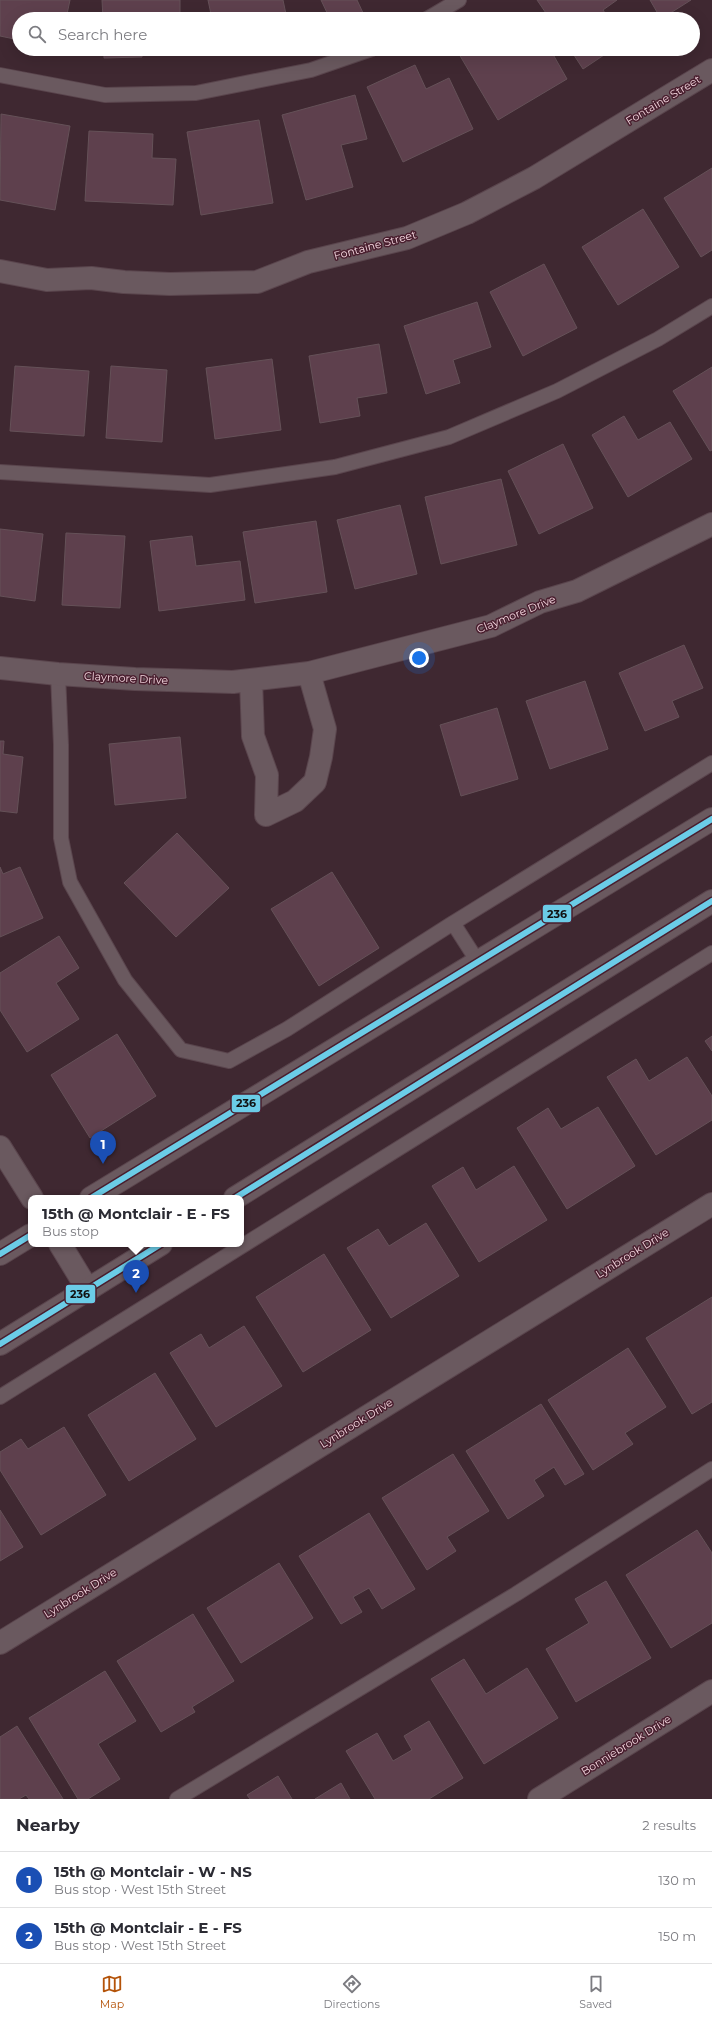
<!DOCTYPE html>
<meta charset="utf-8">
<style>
:root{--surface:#fff;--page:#f7f7f7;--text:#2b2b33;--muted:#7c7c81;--line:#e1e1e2;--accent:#b45309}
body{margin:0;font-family:Montserrat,sans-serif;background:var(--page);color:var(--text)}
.you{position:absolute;left:419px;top:658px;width:14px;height:14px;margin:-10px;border:3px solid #fff;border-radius:50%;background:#1a73e8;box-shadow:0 0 0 6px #1a73e833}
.badge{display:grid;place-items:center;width:26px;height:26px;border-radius:50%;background:var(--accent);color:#fff;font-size:13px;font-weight:700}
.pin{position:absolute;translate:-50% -33px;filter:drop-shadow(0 1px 2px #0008)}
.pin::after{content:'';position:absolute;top:21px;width:14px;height:12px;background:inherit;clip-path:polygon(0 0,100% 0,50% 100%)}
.popup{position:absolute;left:28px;top:1195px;width:216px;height:52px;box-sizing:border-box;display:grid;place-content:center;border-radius:8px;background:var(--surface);filter:drop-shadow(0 1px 3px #0005);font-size:13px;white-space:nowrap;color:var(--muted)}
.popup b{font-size:15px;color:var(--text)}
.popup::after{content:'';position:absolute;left:50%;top:100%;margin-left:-8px;border:8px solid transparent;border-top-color:var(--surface)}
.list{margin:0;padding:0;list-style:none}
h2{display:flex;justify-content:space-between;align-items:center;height:52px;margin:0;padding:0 16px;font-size:17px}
h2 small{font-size:13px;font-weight:400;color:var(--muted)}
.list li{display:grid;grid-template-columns:26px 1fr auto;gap:12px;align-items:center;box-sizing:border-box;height:56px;padding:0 16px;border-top:1px solid var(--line)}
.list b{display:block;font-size:15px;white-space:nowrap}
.list p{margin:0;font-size:13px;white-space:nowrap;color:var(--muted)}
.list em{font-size:13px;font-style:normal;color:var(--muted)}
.icon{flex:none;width:22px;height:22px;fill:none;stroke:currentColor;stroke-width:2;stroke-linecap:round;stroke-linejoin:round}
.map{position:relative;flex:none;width:712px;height:1799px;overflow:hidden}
.search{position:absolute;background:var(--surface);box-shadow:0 4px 16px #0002;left:12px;right:12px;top:12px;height:44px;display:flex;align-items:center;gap:10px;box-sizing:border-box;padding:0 14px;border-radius:22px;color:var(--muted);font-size:15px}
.sheet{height:164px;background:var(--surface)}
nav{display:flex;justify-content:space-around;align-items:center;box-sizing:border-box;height:56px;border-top:1px solid var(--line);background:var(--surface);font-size:11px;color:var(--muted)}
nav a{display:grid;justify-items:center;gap:2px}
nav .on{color:var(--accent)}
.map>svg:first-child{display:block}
.building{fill:#5e404d;stroke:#655158}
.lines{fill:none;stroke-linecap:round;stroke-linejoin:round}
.lane-casing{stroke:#5a454d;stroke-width:16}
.street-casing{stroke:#5a454d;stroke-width:24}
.secondary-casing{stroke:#5a454d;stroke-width:24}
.lane{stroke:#6a595f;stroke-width:14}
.street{stroke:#6a595f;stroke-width:22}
.secondary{stroke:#6a595f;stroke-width:22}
.bus-1-casing{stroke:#491e2e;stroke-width:9}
.bus-1{stroke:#6bcce7;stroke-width:6}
.labels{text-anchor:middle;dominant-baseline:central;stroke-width:3;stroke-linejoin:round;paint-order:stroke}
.street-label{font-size:11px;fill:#f4d8e0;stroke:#491e2e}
.line-badge{stroke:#491e2e;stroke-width:1.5}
.pale-badge-label{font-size:11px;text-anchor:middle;font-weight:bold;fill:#111}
</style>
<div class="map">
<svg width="712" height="1799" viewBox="0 0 712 1799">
<rect width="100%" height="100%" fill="#3f2831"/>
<!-- building -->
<path class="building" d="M0,0H70L66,19H19V40L0,36Z
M102,0H180V19H103Z
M208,0H283L287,19H212Z
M321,0H357L364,15L355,19H330Z
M537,0H617L603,10L609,19H550Z
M650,0H691L661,19Z
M104,49H142V57L104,58Z
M456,49H550L567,79L498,120Z
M570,49H613L583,69Z
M415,65L426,89L449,78L473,129L403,162L367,87Z
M355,95L367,139L341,145L353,187L306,200L282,115Z
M1,114L70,126L55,210L0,200Z
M259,120L273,203L201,215L187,132Z
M89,131L153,134L152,158L176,159L173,205L85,201Z
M712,168V250L701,257L664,198Z
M643,209L679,267L618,305L582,247Z
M544,264L577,328L523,356L490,292Z
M477,302L491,347L453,360L460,383L426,394L404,326Z
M379,344L387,393L357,398L360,416L320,423L309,356Z
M272,359L281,430L215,439L206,368Z
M15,366L89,371L84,436L10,431Z
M111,366L167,370L162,442L106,438Z
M712,367V450L710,451L673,391Z
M624,416L638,440L670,422L692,459L628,497L592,435Z
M563,444L593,508L539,534L508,471Z
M501,479L517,545L441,564L425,497Z
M400,505L417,574L355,589L337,520Z
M316,521L327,592L255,603L243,532Z
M0,529L43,534L35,601L0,596Z
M66,533L125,536L120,608L62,605Z
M192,536L196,566L240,561L245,600L159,611L150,541Z
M684,645L703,688L672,701L679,717L645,731L619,673Z
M585,681L608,749L550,769L526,701Z
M497,708L518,779L461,796L440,725Z
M180,737L186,798L115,805L109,744Z
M0,741H4L3,754L23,757L17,813L0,811Z
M177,833L229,888L176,937L124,883Z
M0,867L3,874L20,867L43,918L0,937Z
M332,872L379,948L319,986L271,909Z
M59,936L79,968L56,983L79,1019L27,1052L0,1010V973Z
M117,1034L156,1096L90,1138L51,1075Z
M712,1036V1051L705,1041Z
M687,1057L712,1096V1120L656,1155L607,1077L636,1059L649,1081Z
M598,1107L635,1166L567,1209L517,1128L548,1108L561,1129Z
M514,1166L547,1220L479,1262L432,1186L463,1167L476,1190Z
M426,1223L459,1276L391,1318L347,1248L378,1229L389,1246Z
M324,1254L371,1330L303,1372L256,1297Z
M712,1297V1402L692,1414L646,1338Z
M244,1326L282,1386L216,1427L170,1353L201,1334L209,1348Z
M628,1348L666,1407L625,1433L633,1444L593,1470L548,1400Z
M155,1373L196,1439L129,1481L88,1415Z
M541,1404L584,1474L565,1485L554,1467L534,1480L544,1496L508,1519L466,1451Z
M64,1427L106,1495L41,1535L0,1470V1452L21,1439L28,1449Z
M453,1454L489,1511L447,1537L456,1551L427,1570L382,1498Z
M0,1510L23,1547L0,1561Z
M369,1513L415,1589L382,1609L369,1588L353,1597L362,1612L341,1624L299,1556Z
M697,1530L712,1553V1623L671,1648L626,1575Z
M279,1563L313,1618L241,1663L207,1608Z
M606,1581L651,1658L576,1702L546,1649L589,1623L575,1599Z
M193,1614L234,1681L192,1707L195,1712L161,1732L117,1661Z
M464,1659L486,1694L527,1668L558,1718L484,1764L431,1679Z
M105,1671L136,1721L98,1744L120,1779L88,1799H78L29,1718Z
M429,1721L463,1778L429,1799H375L346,1751L377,1733L393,1761L412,1750L404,1736Z
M17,1726L63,1799H29L26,1795L19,1799H0V1737Z
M278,1776L292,1799H250L247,1795Z
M341,1783L350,1799H315Z"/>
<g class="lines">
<defs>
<path id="lane" d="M427,19L459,0
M0,75L105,95L196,93L311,70L372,49
M0,472L210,485L335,467L449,437L557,391L658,339L712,306
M58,674L61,745V838L70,882L125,980L181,1050L229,1061L287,1029L453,923L478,962
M453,923L712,763
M0,1397L712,953
M177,1799L516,1594L712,1469"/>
<path id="street" d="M0,271L47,280L91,278L124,282L170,284L257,282L308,262L407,238L467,213L534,178L712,70
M0,668L58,674L135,679L233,682L309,673L491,626L540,602L577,591L712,524
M251,680L253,736L267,775L266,815L295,801L315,782L321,757L325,729L309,673
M0,1147L32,1198
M60,1244L88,1290
M0,1643L712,1204
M539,1799L712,1691"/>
<path id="secondary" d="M91,1198L712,819
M235,1198L712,901
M0,1254L31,1235
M0,1344L161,1244"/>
</defs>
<!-- lane casing -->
<use href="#lane" class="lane-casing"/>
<!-- street casing -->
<use href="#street" class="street-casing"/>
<!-- secondary casing -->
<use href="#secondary" class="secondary-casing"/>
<!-- lane -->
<use href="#lane" class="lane"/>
<!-- street -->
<use href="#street" class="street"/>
<!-- secondary -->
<use href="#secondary" class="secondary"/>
<defs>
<path id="bus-1" d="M91,1198L712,819
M235,1198L712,901
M0,1254L31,1235
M0,1344L161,1244"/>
</defs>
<!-- bus-1 casing -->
<use href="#bus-1" class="bus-1-casing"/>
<!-- bus-1 -->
<use href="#bus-1" class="bus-1"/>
</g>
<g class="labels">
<!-- street labels -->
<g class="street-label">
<text transform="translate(663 100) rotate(-31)">Fontaine Street</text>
<text transform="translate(375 245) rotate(-15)">Fontaine Street</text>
<text transform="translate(516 614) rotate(-22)">Claymore Drive</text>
<text transform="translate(126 678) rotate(3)">Claymore Drive</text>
<text transform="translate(632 1253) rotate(-32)">Lynbrook Drive</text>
<text transform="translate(356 1423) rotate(-32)">Lynbrook Drive</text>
<text transform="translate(80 1593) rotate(-32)">Lynbrook Drive</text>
<text transform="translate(626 1745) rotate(-32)">Bonniebrook Drive</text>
</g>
</g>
<g class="line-badge">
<rect x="542" y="904" width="30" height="19" rx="4" fill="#6bcce7"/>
<rect x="231" y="1094" width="30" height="19" rx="4" fill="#6bcce7"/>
<rect x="65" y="1284" width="31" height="20" rx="4" fill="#6bcce7"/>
</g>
<g class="pale-badge-label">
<text x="557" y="918">236</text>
<text x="246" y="1107">236</text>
<text x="80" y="1298">236</text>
</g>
</svg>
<div class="you"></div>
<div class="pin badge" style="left:103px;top:1164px;background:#1a4fb4">1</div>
<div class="pin badge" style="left:136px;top:1293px;background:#1a4fb4">2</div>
<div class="popup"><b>15th @ Montclair - E - FS</b>Bus stop</div>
<div class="search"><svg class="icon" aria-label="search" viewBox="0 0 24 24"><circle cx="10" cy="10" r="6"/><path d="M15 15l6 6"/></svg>Search here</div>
</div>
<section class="sheet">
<h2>Nearby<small>2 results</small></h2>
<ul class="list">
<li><span class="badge" style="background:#1a4fb4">1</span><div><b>15th @ Montclair - W - NS</b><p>Bus stop · West 15th Street</p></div><em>130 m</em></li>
<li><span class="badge" style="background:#1a4fb4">2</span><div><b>15th @ Montclair - E - FS</b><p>Bus stop · West 15th Street</p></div><em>150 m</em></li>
</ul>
</section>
<nav>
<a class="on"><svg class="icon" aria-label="map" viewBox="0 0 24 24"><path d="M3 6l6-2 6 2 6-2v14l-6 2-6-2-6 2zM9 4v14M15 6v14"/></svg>Map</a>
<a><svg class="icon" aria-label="directions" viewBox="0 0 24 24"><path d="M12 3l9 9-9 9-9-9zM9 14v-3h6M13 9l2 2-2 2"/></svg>Directions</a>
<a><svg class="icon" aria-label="saved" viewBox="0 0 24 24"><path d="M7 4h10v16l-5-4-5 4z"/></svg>Saved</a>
</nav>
